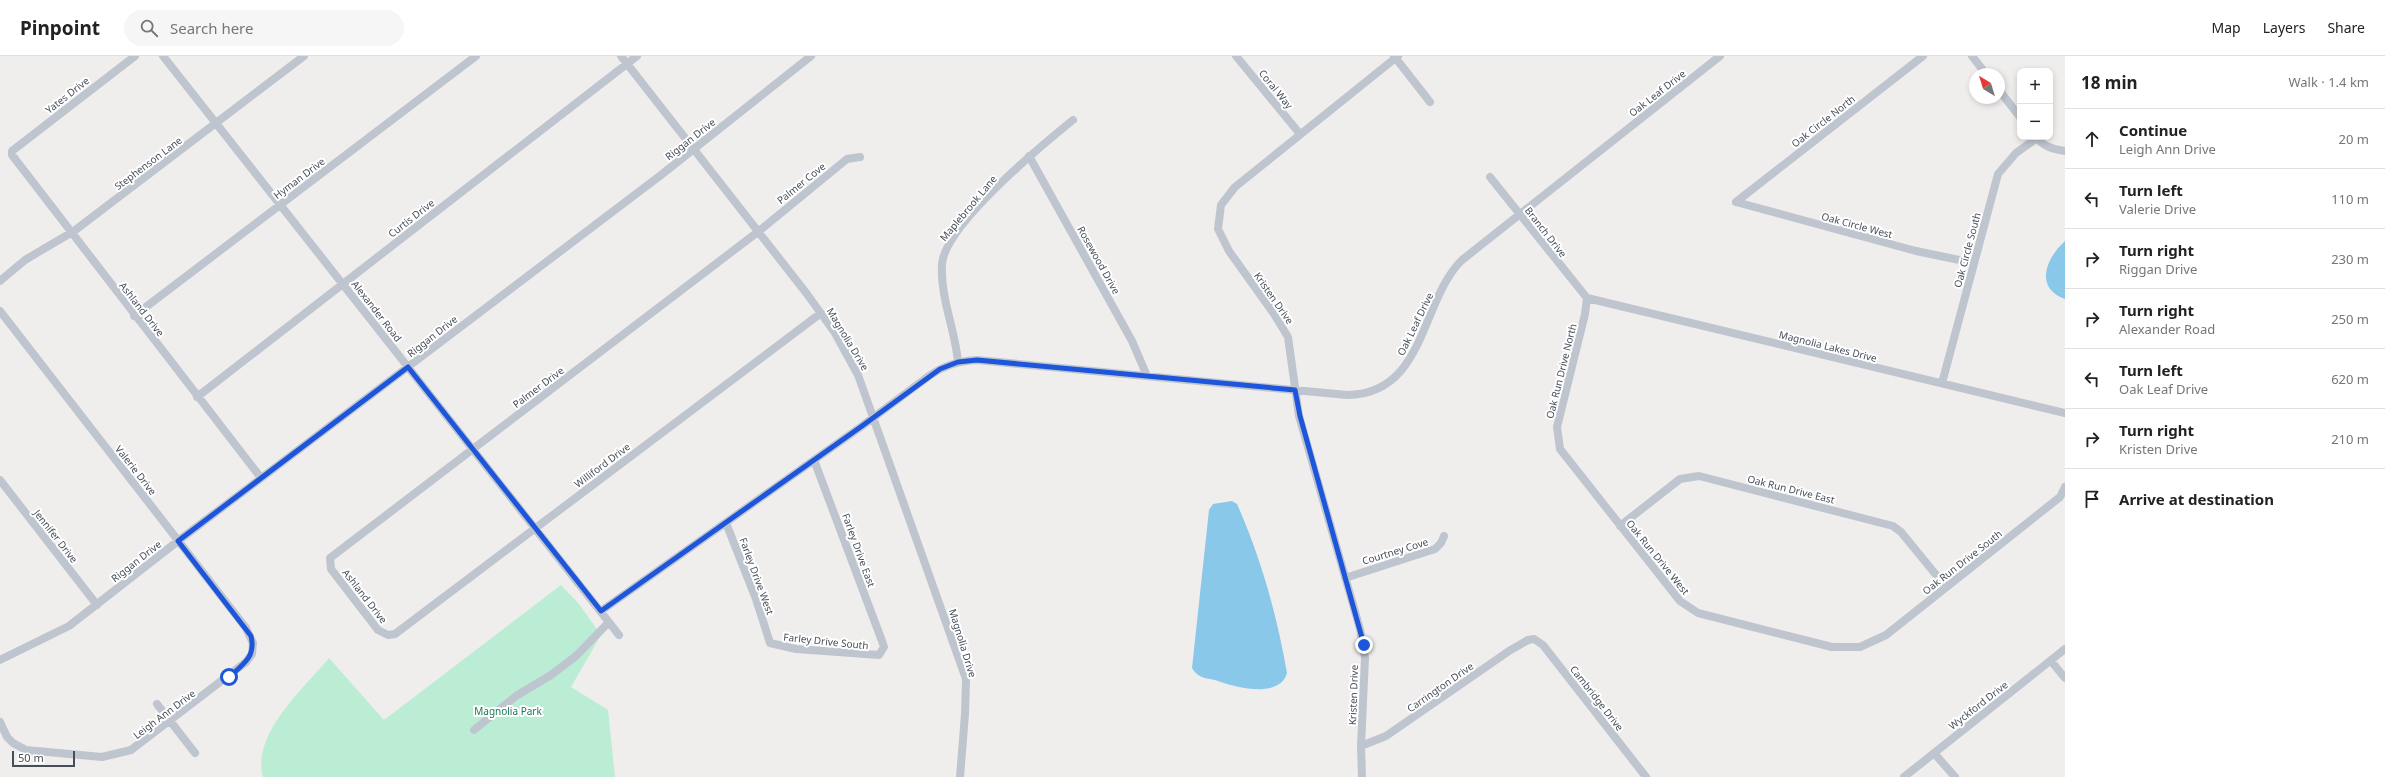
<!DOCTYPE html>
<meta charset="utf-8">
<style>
:root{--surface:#fff;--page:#f6f6f6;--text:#222;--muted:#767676;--line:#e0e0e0}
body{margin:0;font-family:"Noto Sans",sans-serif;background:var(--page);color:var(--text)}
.controls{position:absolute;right:12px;top:12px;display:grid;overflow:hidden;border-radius:8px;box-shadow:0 2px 6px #0003}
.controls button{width:36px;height:36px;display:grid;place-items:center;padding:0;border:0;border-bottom:1px solid var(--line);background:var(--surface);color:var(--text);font:20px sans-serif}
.compass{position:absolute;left:1969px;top:12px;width:36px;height:36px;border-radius:50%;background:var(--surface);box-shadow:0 2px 6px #0003;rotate:322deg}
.scale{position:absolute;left:12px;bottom:10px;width:63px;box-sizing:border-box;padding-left:4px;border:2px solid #464e5a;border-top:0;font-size:11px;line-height:14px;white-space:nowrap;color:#464e5a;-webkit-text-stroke:3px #fff;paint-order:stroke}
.stop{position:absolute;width:12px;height:12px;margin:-9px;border:3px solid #1d56da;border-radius:50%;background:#fff}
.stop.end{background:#1d56da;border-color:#fff;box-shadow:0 1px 4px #0008}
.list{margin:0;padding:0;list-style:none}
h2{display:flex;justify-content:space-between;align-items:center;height:52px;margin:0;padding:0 16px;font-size:17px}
h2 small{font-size:13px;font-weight:400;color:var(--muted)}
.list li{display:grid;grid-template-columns:26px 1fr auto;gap:12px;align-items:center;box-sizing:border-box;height:60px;padding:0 16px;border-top:1px solid var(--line)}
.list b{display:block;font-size:15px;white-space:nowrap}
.list p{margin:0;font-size:13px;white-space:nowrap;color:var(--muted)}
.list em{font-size:13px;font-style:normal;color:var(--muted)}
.icon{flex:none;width:22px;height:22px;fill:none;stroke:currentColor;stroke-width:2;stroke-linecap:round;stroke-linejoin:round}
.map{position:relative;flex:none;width:2065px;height:721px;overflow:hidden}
header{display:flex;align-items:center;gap:24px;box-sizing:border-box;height:56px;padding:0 20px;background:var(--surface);border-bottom:1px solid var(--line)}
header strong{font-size:19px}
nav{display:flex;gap:22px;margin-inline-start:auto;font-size:14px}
.search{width:280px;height:36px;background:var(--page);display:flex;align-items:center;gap:10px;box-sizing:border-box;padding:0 14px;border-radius:22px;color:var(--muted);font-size:15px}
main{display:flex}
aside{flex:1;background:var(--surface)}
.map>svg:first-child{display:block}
.green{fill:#bbedd5}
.water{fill:#89c8e9}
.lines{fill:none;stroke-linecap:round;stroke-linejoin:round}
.minor{stroke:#bec5cf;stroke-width:8}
.route{stroke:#1d56da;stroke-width:5}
.labels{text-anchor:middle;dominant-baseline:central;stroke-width:4;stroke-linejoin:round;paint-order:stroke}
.street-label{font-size:10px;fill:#464e5a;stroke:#fff}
.park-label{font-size:10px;fill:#197956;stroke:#fff}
</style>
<header>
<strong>Pinpoint</strong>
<div class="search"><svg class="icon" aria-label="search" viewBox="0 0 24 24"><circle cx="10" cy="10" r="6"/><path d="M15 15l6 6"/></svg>Search here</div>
<nav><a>Map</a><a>Layers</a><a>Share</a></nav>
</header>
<main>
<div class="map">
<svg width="2065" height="721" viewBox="0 0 2065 721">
<rect width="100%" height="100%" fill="#f0eded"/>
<!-- green -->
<path class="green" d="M561,529L579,548L601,579L571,631L608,654L615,721H263C251,678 304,632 329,602L384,664Z"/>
<!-- water -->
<path class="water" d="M2065,185V243C2034,232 2046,202 2065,185Z
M1232,445L1237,448C1261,502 1277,559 1287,617C1280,642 1238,632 1221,626C1209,621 1200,625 1192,612L1209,454L1213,448Z"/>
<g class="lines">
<!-- minor -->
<path class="minor" d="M135,0L12,95V99L261,422
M163,0L619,579
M621,0L807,238L835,277L858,319L966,623L965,658L960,721
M1236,0L1300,78
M1394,0L1430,46
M1972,0L1986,18
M1999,34L2020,61
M2036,81C2044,91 2053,93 2065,95
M1029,100L1132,285L1147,320
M1490,121L1587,242
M1736,146L1916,195L1974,207
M1736,146L1923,0
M0,225L25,204L74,175L304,0
M1587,242L1585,258L1557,371L1560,393L1680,545L1698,557L1832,591H1860L1886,579L2060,441L2065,431
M1587,242L2065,357
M0,255L246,572L253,587L252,598L246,606L131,694L102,701L26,694L13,687L7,681L0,666
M821,257L395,578L388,579L378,574L331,513L330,502L759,175L847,103L860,101
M134,260L476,0
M958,306C955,273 940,241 942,208C945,169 1042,89 1073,64
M1942,327L1998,118L2016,97L2037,82
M197,341L637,0
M0,424L97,549
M726,467L756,543L770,587L796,593L879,599L884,591L882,585L814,404
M1620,470L1680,423L1699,420L1893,470L1901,476L1946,531
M1345,522L1435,493L1441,487L1444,480
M601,555L862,370L929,320C945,309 959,305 977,304L1347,339C1426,338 1420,245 1462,204L1720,0
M0,604L69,570L178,485L661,119L811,0
M2051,605L2065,622
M157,648L195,697
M474,674L516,640L551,619L576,600L609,566
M1361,690L1386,680L1509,595L1528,584L1534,583L1543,589L1646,721
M1934,697L1955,721
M1362,721L1361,690L1365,602L1360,573L1299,360L1288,281L1274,258L1229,195L1218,173L1221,149L1235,131L1398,0
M1904,721L2065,593"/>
</g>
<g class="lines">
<!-- route -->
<path class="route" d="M229,621C244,608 256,600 251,580L178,485L408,311L601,555L862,370L940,313L958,306L977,304L1295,334L1300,360L1364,589"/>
</g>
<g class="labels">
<!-- street labels -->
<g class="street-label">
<text transform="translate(1276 33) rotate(51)">Coral Way</text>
<text transform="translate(1657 37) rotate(-38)">Oak Leaf Drive</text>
<text transform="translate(67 39) rotate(-38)">Yates Drive</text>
<text transform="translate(1823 65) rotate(-38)">Oak Circle North</text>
<text transform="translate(690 83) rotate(-38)">Riggan Drive</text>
<text transform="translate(148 107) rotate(-37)">Stephenson Lane</text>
<text transform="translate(299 122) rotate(-37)">Hyman Drive</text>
<text transform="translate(801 127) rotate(-39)">Palmer Cove</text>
<text transform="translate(968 152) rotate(-50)">Maplebrook Lane</text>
<text transform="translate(411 162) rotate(-38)">Curtis Drive</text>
<text transform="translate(1857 169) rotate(15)">Oak Circle West</text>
<text transform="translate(1546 176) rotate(52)">Branch Drive</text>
<text transform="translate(1967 194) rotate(-75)">Oak Circle South</text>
<text transform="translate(1099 204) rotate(61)">Rosewood Drive</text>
<text transform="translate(1274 242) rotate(55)">Kristen Drive</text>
<text transform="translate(142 253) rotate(52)">Ashland Drive</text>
<text transform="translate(377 255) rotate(52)">Alexander Road</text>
<text transform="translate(1415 268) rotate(-64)">Oak Leaf Drive</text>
<text transform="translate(432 280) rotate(-38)">Riggan Drive</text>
<text transform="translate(848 283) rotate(59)">Magnolia Drive</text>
<text transform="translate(1828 290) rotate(14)">Magnolia Lakes Drive</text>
<text transform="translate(1561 315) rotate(-76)">Oak Run Drive North</text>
<text transform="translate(538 331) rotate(-37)">Palmer Drive</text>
<text transform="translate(602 409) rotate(-37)">Williford Drive</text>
<text transform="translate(136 414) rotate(52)">Valerie Drive</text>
<text transform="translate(1791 433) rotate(14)">Oak Run Drive East</text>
<text transform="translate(56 480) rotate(52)">Jennifer Drive</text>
<text transform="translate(859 494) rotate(70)">Farley Drive East</text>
<text transform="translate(1395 495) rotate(-17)">Courtney Cove</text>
<text transform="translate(1658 501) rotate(51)">Oak Run Drive West</text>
<text transform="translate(136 505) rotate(-38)">Riggan Drive</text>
<text transform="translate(1962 506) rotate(-38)">Oak Run Drive South</text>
<text transform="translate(757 520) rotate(70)">Farley Drive West</text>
<text transform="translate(365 540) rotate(52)">Ashland Drive</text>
<text transform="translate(826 585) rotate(6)">Farley Drive South</text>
<text transform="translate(963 587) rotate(73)">Magnolia Drive</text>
<text transform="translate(1440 631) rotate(-35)">Carrington Drive</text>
<text transform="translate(1353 639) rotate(-88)">Kristen Drive</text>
<text transform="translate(1597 642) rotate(52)">Cambridge Drive</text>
<text transform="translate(1978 649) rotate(-38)">Wyckford Drive</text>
<text transform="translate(164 658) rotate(-37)">Leigh Ann Drive</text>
</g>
<!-- park labels -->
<g class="park-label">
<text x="508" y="655">Magnolia Park</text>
</g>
</g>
</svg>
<div class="controls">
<button>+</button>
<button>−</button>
</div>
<svg class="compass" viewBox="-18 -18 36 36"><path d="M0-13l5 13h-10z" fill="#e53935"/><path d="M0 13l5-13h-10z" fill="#767676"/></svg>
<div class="scale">50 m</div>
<div class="stop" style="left:229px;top:621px"></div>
<div class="stop end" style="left:1364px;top:589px"></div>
</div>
<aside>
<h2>18 min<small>Walk · 1.4 km</small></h2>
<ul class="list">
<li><svg class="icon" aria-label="ahead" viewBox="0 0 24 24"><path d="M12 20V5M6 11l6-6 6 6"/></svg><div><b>Continue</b><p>Leigh Ann Drive</p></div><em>20 m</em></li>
<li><svg class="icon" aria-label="left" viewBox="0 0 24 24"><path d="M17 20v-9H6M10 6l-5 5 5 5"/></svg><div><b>Turn left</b><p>Valerie Drive</p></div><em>110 m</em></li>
<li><svg class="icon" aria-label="right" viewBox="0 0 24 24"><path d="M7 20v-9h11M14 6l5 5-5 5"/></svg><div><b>Turn right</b><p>Riggan Drive</p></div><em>230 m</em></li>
<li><svg class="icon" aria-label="right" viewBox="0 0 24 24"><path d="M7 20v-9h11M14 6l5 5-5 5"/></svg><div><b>Turn right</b><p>Alexander Road</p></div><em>250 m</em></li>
<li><svg class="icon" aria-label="left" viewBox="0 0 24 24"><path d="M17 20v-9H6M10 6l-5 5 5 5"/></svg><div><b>Turn left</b><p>Oak Leaf Drive</p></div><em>620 m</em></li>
<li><svg class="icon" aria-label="right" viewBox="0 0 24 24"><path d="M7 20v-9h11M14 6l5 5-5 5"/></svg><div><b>Turn right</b><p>Kristen Drive</p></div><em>210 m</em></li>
<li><svg class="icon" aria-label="arrive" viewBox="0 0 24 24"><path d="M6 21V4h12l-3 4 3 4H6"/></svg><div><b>Arrive at destination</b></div></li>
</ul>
</aside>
</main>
